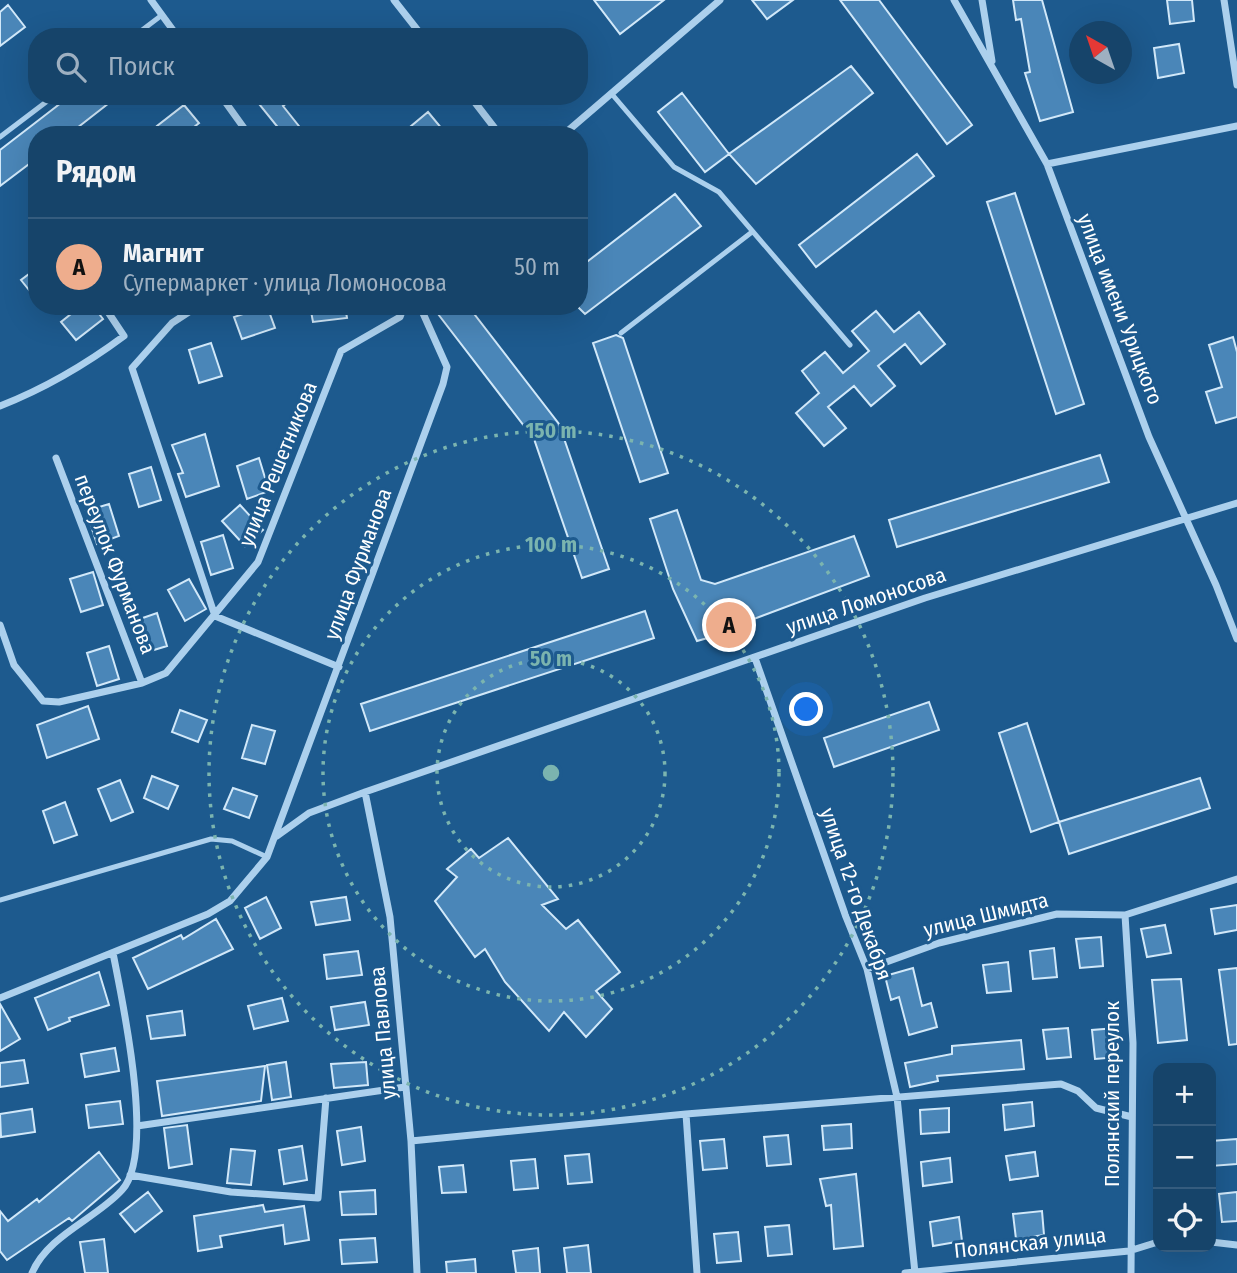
<!DOCTYPE html>
<html lang="ru">
<meta charset="utf-8">
<style>
:root{--surface:#16446a;--page:#1f4b70;--text:#f1f3f6;--muted:#9eb0c1;--line:#355c7e;--accent:#eead8d}
body{margin:0;font-family:"Fira Sans Condensed",sans-serif;background:var(--page);color:var(--text)}
.controls{position:absolute;right:21px;bottom:21px;display:grid;overflow:hidden;border-radius:14px;box-shadow:0 7px 28px #0002}
.controls button{width:63px;height:63px;display:grid;place-items:center;padding:0;border:0;border-bottom:2px solid var(--line);background:var(--surface);color:var(--text);font:35px sans-serif}
.compass{position:absolute;left:1069px;top:21px;width:63px;height:63px;border-radius:50%;background:var(--surface);box-shadow:0 7px 28px #0002;rotate:320deg}
.you{position:absolute;left:807px;top:710px;width:24px;height:24px;margin:-18px;border:5px solid #fff;border-radius:50%;background:#1a73e8;box-shadow:0 0 0 10px #1a73e833}
.badge{display:grid;place-items:center;width:46px;height:46px;border-radius:50%;background:var(--accent);color:#111;font-size:23px;font-weight:700}
.pin{position:absolute;translate:-50% -50%;border:4px solid #fff;box-shadow:0 2px 7px #0006}
.list{margin:0;padding:0;list-style:none}
h2{display:flex;justify-content:space-between;align-items:center;height:91px;margin:0;padding:0 28px;font-size:30px}
h2 small{font-size:23px;font-weight:400;color:var(--muted)}
.list li{display:grid;grid-template-columns:46px 1fr auto;gap:21px;align-items:center;box-sizing:border-box;height:98px;padding:0 28px;border-top:2px solid var(--line)}
.list b{display:block;font-size:26px;white-space:nowrap}
.list p{margin:0;font-size:23px;white-space:nowrap;color:var(--muted)}
.list em{font-size:23px;font-style:normal;color:var(--muted)}
.icon{flex:none;width:38px;height:38px;fill:none;stroke:currentColor;stroke-width:2;stroke-linecap:round;stroke-linejoin:round}
.map{position:relative;flex:none;width:1237px;height:1273px;overflow:hidden}
.search{position:absolute;background:var(--surface);box-shadow:0 7px 28px #0002;left:28px;top:28px;width:560px;height:77px;display:flex;align-items:center;gap:18px;box-sizing:border-box;padding:0 24px;border-radius:28px;color:var(--muted);font-size:26px}
.panel{position:absolute;background:var(--surface);box-shadow:0 7px 28px #0002;left:28px;top:126px;width:560px;height:189px;border-radius:28px}
.map>svg:first-child{display:block}
.building{fill:#4a86b8;stroke:#d1e8f9;stroke-width:2}
.lines{fill:none;stroke-linecap:round;stroke-linejoin:round}
.lane{stroke:#acd0ed;stroke-width:5}
.street{stroke:#acd0ed;stroke-width:7}
.ring{fill:none;stroke:#7bb4af;stroke-width:3.5;stroke-dasharray:3.5 7}
.labels{text-anchor:middle;dominant-baseline:central;stroke-width:6;stroke-linejoin:round;paint-order:stroke}
.street-label{font-size:21px;fill:#fff;stroke:#1d5a8e}
.centre{fill:#7bb4af;stroke:#1d5a8e;stroke-width:3.5}
.ring-label{font-size:21px;text-anchor:middle;font-weight:bold;fill:#7bb4af;stroke:#1d5a8e;stroke-width:6;stroke-linejoin:round;paint-order:stroke}
</style>
<div class="map">
<svg width="1237" height="1273" viewBox="0 0 1237 1273">
<rect width="100%" height="100%" fill="#1d5a8e"/>
<!-- building -->
<path class="building" d="M594,0H664L620,34Z
M752,0H793L767,19Z
M840,0H879L972,125L947,144Z
M1013,0H1042L1073,112L1040,121L1025,73L1030,72L1021,19L1016,20Z
M1167,0H1192L1194,21L1170,24Z
M8,5L25,27L0,46V12Z
M1179,44L1184,73L1158,78L1154,48Z
M851,66L873,93L756,184L729,154Z
M682,93L729,154L705,172L658,112Z
M70,96H118L68,135H37V158L0,186V150Z
M269,96H296L283,106L306,135H284L259,104Z
M184,105L199,123L184,135H164L157,126Z
M428,112L443,130L437,135H416L410,127Z
M917,154L934,176L816,267L799,245Z
M1015,193L1084,404L1056,414L987,202Z
M675,194L701,226L585,314L579,308V268Z
M37,268V300L21,280Z
M81,306H93L103,319L76,340L61,322Z
M267,306L275,328L242,339L234,317Z
M310,306H345L347,318L313,322Z
M448,306H468L559,424L609,569L582,578L534,439L438,314Z
M876,311L894,332L919,312L945,344L921,364L905,344L878,366L895,386L871,406L854,386L828,407L846,428L824,446L796,413L819,393L802,371L825,352L843,373L869,351L852,331Z
M616,335L623,338L668,473L640,482L593,343Z
M1233,337L1237,352V417L1216,423L1206,392L1222,387L1209,345Z
M211,343L222,376L199,383L189,350Z
M205,434L219,486L186,497L178,474L183,473L172,445Z
M1100,455L1109,482L897,547L889,520Z
M259,458L269,491L247,499L237,466Z
M151,467L161,500L139,507L129,474Z
M109,504L119,536L97,544L86,511Z
M240,505L263,530L245,546L222,521Z
M677,510L701,580L715,584L854,536L869,576L735,626L736,630L697,641L673,589L650,519Z
M223,535L233,568L211,575L201,542Z
M93,572L103,605L81,612L70,579Z
M189,579L206,609L185,621L168,590Z
M645,611L654,638L370,731L361,704Z
M157,613L167,646L144,653L134,621Z
M109,646L119,679L97,686L87,653Z
M929,702L939,730L834,767L824,738Z
M88,706L99,739L47,758L37,725Z
M180,710L207,720L198,742L172,732Z
M1027,723L1059,822L1031,832L999,733Z
M252,725L275,731L265,764L242,758Z
M152,776L178,786L168,809L144,798Z
M1200,778L1210,808L1069,854L1059,822Z
M120,780L133,812L111,821L98,789Z
M233,788L257,796L249,818L224,809Z
M65,802L77,835L54,843L43,811Z
M508,838L558,899L542,905L566,929L578,920L620,972L596,991L612,1009L586,1037L564,1012L549,1031L505,982L485,949L475,957L435,901L457,877L447,869L471,849L479,858Z
M266,897L281,928L260,939L245,908Z
M346,897L350,920L316,925L311,902Z
M1237,905V930L1215,934L1211,909Z
M216,919L233,949L148,989L133,958L181,935L183,939Z
M1165,925L1171,953L1147,957L1141,929Z
M1101,937L1103,966L1080,968L1076,939Z
M1054,948L1057,977L1033,979L1030,951Z
M358,951L362,975L327,979L324,955Z
M1008,962L1011,991L987,993L983,965Z
M913,968L922,1006L931,1003L937,1027L909,1035L899,997L891,1000L885,976Z
M1237,968V1044L1229,1045L1219,970Z
M99,972L109,1005L69,1018L70,1021L48,1030L35,998Z
M1181,979L1187,1040L1158,1043L1152,980Z
M282,998L288,1021L254,1029L248,1006Z
M365,1002L369,1025L335,1030L331,1007Z
M0,1004L20,1039L0,1051Z
M182,1011L185,1035L151,1039L147,1016Z
M1068,1028L1071,1057L1047,1059L1043,1030Z
M1116,1028L1119,1057L1095,1059L1092,1030Z
M1021,1040L1024,1069L937,1076L938,1081L910,1087L905,1063L952,1054V1046Z
M115,1048L119,1071L85,1077L81,1054Z
M24,1060L28,1083L0,1087V1063Z
M286,1062L291,1097L272,1100L267,1065Z
M366,1062L368,1085L334,1088L331,1064Z
M265,1066L261,1101L162,1116L157,1081Z
M120,1101L123,1124L89,1128L86,1105Z
M1032,1102L1034,1126L1005,1130L1003,1105Z
M949,1108V1132L921,1134L920,1110Z
M32,1109L35,1132L1,1137L0,1114Z
M851,1124L852,1148L824,1150L822,1126Z
M187,1125L192,1164L169,1168L164,1128Z
M361,1127L365,1161L342,1165L337,1131Z
M788,1135L791,1164L767,1166L764,1137Z
M724,1139L727,1168L703,1170L700,1141Z
M1237,1139V1164L1211,1166V1141Z
M302,1146L307,1180L284,1184L279,1150Z
M231,1149L255,1151L251,1185L227,1183Z
M99,1152L120,1180L72,1221L69,1218L7,1260L0,1251V1211L8,1221L37,1199L39,1202Z
M1035,1152L1038,1176L1010,1180L1006,1156Z
M589,1154L592,1182L568,1184L565,1156Z
M950,1158L952,1182L923,1186L921,1162Z
M535,1159L538,1188L514,1190L511,1161Z
M463,1165L466,1192L442,1193L439,1167Z
M856,1174L863,1246L834,1249L831,1205L826,1206L820,1179Z
M375,1190L376,1214L342,1215L340,1192Z
M148,1192L162,1211L135,1232L120,1214Z
M1237,1192V1221L1222,1222L1219,1194Z
M263,1205L265,1212L304,1206L309,1240L285,1244L283,1225L220,1236L222,1247L198,1251L194,1216Z
M1042,1211L1044,1235L1016,1239L1013,1214Z
M959,1217L962,1241L933,1246L930,1222Z
M789,1225L792,1254L768,1256L765,1227Z
M738,1232L741,1261L717,1263L714,1234Z
M375,1238L377,1262L342,1264L340,1240Z
M104,1239L108,1273H85L80,1242Z
M588,1245L591,1273H567L564,1248Z
M538,1248L540,1273H516L513,1251Z
M475,1259L476,1273H447L446,1262Z"/>
<g class="lines">
<!-- lane -->
<path class="lane" d="M133,37L162,15
M611,93L674,167L719,192L850,345
M0,137L54,96
M621,333L752,232
M0,900L211,839L232,841L267,857"/>
<!-- street -->
<path class="street" d="M151,0L178,37
M394,0L423,37
M954,0L1047,164L1149,437L1216,585L1237,639
M982,0L992,61
M1224,0L1237,85
M221,96L249,135
M470,96L500,135
M563,135L720,0
M1047,164L1237,126
M198,306L172,323L132,368L215,616L339,667
M0,406C46,388 85,365 124,336L104,306
M56,458L142,683
M0,625L14,665L43,701L59,702L142,683L166,673L258,562L341,351L400,317L404,306
M755,658L846,917L867,969L897,1097L915,1273
M365,792L390,917L411,1141L417,1273
M277,836L309,813L365,792L925,598L1237,503
M1125,915L1133,1043L1131,1273
M867,969L939,943L1057,914L1125,915L1237,879
M0,998L208,914L230,901L267,857L443,384L447,367L422,311L417,306
M686,1114L697,1273
M137,1126L405,1087
M411,1141L686,1114L1061,1084L1078,1091L1096,1108L1132,1117
M130,1175L231,1192L318,1198L326,1098
M1211,1242L1237,1245
M32,1273C48,1235 96,1219 122,1190C156,1153 122,1000 113,953
M905,1273L1129,1251L1158,1242"/>
</g>
<!-- distance rings -->
<g class="ring">
<circle cx="551" cy="773" r="114"/>
<circle cx="551" cy="773" r="228"/>
<circle cx="551" cy="773" r="342"/>
</g>
<g class="labels">
<!-- street labels -->
<g class="street-label">
<text transform="translate(1120 309) rotate(69)">улица имени Урицкого</text>
<text transform="translate(278 464) rotate(-68)">улица Решетникова</text>
<text transform="translate(115 564) rotate(69)">переулок Фурманова</text>
<text transform="translate(358 564) rotate(-70)">улица Фурманова</text>
<text transform="translate(866 601) rotate(-19)">улица Ломоносова</text>
<text transform="translate(856 894) rotate(71)">улица 12-го Декабря</text>
<text transform="translate(986 915) rotate(-14)">улица Шмидта</text>
<text transform="translate(383 1033) rotate(-95)">улица Павлова</text>
<text transform="translate(1112 1094) rotate(-90)">Полянский переулок</text>
<text transform="translate(1030 1243) rotate(-6)">Полянская улица</text>
</g>
</g>
<circle cx="551" cy="773" r="10" class="centre"/>
<g class="ring-label">
<text x="551" y="438">150 m</text>
<text x="551" y="552">100 m</text>
<text x="551" y="666">50 m</text>
</g>
</svg>
<div class="controls">
<button>+</button>
<button>−</button>
<button><svg class="icon" aria-label="locate" viewBox="0 0 24 24"><circle cx="12" cy="12" r="6"/><path d="M12 2v4M12 18v4M2 12h4M18 12h4"/></svg></button>
</div>
<svg class="compass" viewBox="-18 -18 36 36"><path d="M0-13l5 13h-10z" fill="#e53935"/><path d="M0 13l5-13h-10z" fill="#9eb0c1"/></svg>
<div class="you"></div>
<div class="pin badge" style="left:729px;top:625px">A</div>
<div class="search"><svg class="icon" aria-label="search" viewBox="0 0 24 24"><circle cx="10" cy="10" r="6"/><path d="M15 15l6 6"/></svg>Поиск</div>
<section class="panel">
<h2>Рядом<small></small></h2>
<ul class="list">
<li><span class="badge">A</span><div><b>Магнит</b><p>Супермаркет · улица Ломоносова</p></div><em>50 m</em></li>
</ul>
</section>
</div>
